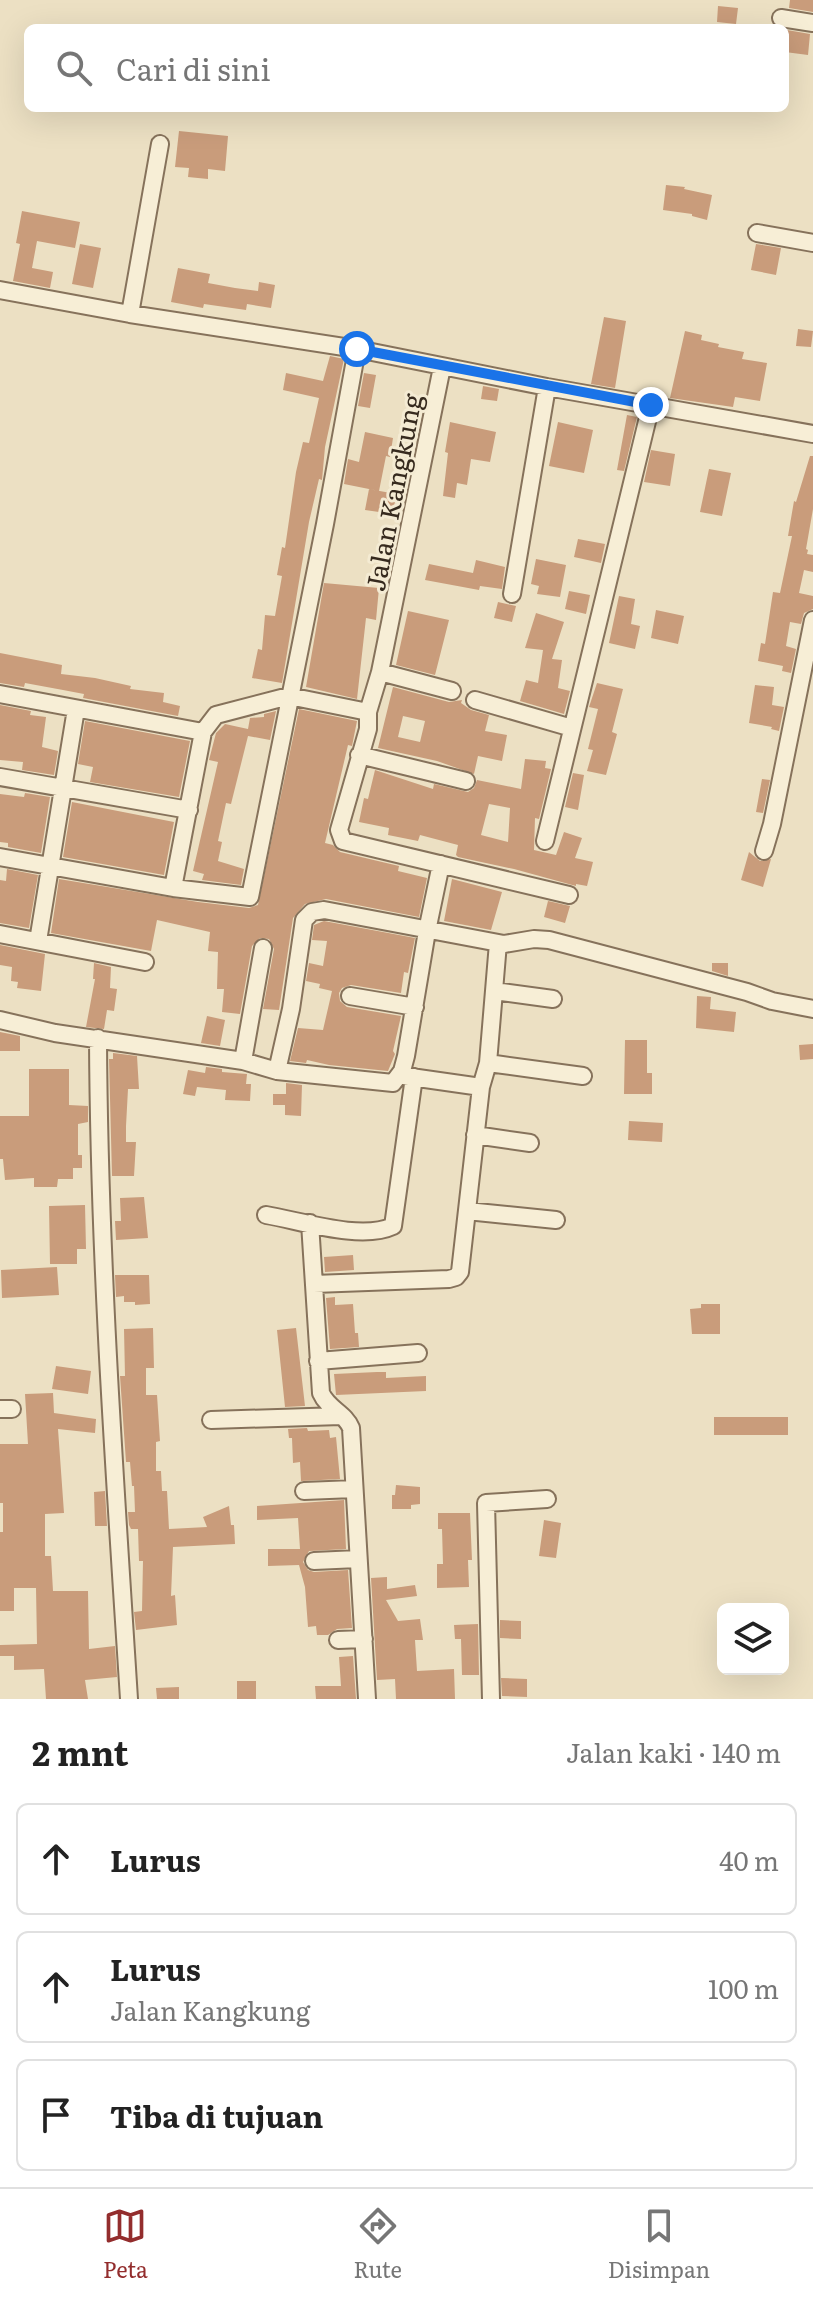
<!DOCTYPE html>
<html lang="id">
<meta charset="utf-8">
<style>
:root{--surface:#fff;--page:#f2f2f2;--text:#222;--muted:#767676;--line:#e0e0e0;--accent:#932d2d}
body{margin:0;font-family:Literata,serif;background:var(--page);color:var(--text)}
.controls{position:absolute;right:24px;bottom:24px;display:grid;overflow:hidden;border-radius:12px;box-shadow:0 8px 32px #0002}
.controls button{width:72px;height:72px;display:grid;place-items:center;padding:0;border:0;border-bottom:2px solid var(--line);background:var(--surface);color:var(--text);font:40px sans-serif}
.stop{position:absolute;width:24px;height:24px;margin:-18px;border:6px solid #1a73e8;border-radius:50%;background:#fff}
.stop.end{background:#1a73e8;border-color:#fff;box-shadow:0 2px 8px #0008}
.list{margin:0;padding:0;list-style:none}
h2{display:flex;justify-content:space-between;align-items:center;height:104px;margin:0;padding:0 32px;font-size:34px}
h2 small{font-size:26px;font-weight:400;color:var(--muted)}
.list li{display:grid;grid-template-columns:52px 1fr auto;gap:24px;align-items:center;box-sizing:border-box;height:112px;margin:0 16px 16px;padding:0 16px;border:2px solid var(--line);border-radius:12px}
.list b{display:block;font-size:30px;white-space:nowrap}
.list p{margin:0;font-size:26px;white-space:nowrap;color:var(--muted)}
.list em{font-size:26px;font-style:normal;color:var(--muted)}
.icon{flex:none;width:44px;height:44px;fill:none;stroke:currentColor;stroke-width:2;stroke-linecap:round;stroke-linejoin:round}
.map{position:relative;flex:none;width:813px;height:1699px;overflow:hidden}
.search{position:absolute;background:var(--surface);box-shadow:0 8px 32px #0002;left:24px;right:24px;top:24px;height:88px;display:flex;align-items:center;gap:20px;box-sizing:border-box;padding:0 28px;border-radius:12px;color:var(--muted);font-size:30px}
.sheet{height:488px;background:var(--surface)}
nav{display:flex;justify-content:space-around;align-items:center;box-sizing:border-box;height:112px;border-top:2px solid var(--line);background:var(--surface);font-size:22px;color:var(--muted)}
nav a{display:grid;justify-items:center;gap:4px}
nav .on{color:var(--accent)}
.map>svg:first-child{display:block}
.building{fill:#c99c7b;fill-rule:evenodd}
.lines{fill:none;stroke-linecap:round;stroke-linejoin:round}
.street-casing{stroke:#86725b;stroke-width:20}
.street{stroke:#f7eed6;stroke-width:16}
.route{stroke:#1a73e8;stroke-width:10}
.labels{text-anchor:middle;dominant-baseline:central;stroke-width:6;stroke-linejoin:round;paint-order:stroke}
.street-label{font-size:26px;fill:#362a1e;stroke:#f4ebd3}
</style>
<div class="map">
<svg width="813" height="1699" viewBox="0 0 813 1699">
<rect width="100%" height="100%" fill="#ece0c3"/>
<!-- building -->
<path class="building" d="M790,0H813V12L789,8Z
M718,6L738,8L736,24L717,22Z
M787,30L810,34L808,55L785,52Z
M179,131L228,136L225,171L208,169V179L188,177L189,168L175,167Z
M666,185L685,187L684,189L712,195L707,220L692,216V214L663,210Z
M22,211L80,222L75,248L37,241L32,268L53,272L50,288L13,281L20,244L16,243Z
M80,244L101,248L93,288L72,284Z
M756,244L781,248L776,275L751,270Z
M178,268L210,274L208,283L235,288L258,291L259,282L275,285L271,308L247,304L246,310L204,304L203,308L171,302Z
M604,317L626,321L615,388L591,384Z
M798,329L813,331L811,347L796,346Z
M685,331L702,335L701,340L719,344L718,347L744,352L742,359L767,363L760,401L735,397L733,407L670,398Z
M330,356L344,359L325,447L322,480L319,479L309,522L282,683L252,678L258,649L262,650L265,615L275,616L282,576L277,575L282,547L285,548L296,472L303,442L309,443L319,398L283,390L286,373L323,381Z
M364,373L376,375L370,408L358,406Z
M483,386L499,389L497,401L481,399Z
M627,415L637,417L624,471L617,470Z
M450,422L496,432L490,462L471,459L467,485L457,483L455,498L443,496L448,453L445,452Z
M558,422L593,430L584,473L549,466Z
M365,432L393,438L390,457L386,456L379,491L344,484L348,459L359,462Z
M651,450L675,454L670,486L644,482Z
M810,456H813V509L806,549L808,550L807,554L813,555V572L804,570L799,593L813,596V609L804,613L801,624L790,622L786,646L796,649L791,673L782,671L783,666L758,661L761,643L765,644L773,592L780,593L792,536H788L794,501L796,502Z
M709,469L731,473L722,516L700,512Z
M369,489L396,494L393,514L365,510Z
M578,539L605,544L601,563L574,557Z
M536,559L566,565L560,597L537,594L539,586L531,584Z
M476,560L505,567L502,589L480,586L479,590L425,580L429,564L473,573Z
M324,583L379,588L376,620L366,618L357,699L306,687Z
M569,591L590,595L586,614L565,609Z
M619,596L635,599L631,624L640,626L635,649L609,643Z
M498,602L516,606L512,622L494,618Z
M656,610L684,616L678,644L651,638Z
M408,611L449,620L435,675L396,665Z
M536,613L564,622L552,659L562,660L558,688L570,691L564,714L520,701L526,680L538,683L543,650L525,648Z
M0,653L62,665L61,674L95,678L131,686L130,689L164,693L163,702L180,706L178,716L83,698L84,694L63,690L25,683L24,687L0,683Z
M597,683L623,689L612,732L617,734L606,775L587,771L593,750L588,749L598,709L589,707Z
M755,685L774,687L772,705L784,707L779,731L771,729L772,727L749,723Z
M393,687L449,702L462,700L461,703L471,710L489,715L485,731L507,735L502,761L478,756L474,774L437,761L378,748ZM403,716L425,721L420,742L398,737Z
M0,705L31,711L30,715L46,717L42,747L58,751L54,775L22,770L23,762L0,760Z
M299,709L357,721L352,746L348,745L325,843L333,845L340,852L399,866L398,871L427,878L419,917L326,899L305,904L293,918L279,1010L263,1009L274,949L269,939L260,938L252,946L240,1014L222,1012L224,989H217L218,952L208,951L210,932L157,920L151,951L51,933L59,879L198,902L249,908L258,905Z
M276,711L270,740L248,736L231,804L226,803L218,841L222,842L218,861L244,869L241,885L202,880L204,874L193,871L218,762L209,760L216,733L225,724L248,729L250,718L264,717V714Z
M85,721L190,741L179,797L90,782L93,767L78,764Z
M525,759L546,761L545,768L551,769L539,819L535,818L534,850L556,855L564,832L582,838L575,858L593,862L587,886L576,884V886L514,869L458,857L456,855L458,845L420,835L418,841L388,835L389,828L359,822L364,798L368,799L375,770L433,789L434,784L468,792L474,788L477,780L521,789ZM489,804L510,808L508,842L481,835Z
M573,773L584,775L578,810L565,807Z
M762,779L770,780L763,813L756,812Z
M25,793L50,797L41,853L8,847V843L0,842V794L24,797Z
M72,802L174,822L164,875L63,857Z
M749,852L760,861L771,859L763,887L741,880Z
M7,869L38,875L29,928L0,923V880L6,881Z
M452,879L502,892L491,930L444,921Z
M548,901L570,906L565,923L544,917Z
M324,921L415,938L408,973L404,972L401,993L351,985L342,988L339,993L340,1001L347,1007L401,1016L393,1051L395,1054L388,1071L329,1065L307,1060L306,1063L290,1061L298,1028L323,1030L332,991L319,988L320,984L306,981L309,963L323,966L327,941L312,940L314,925Z
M0,945L45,954L41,991L17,988L18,982L11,981L12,967L0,965Z
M94,963L111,967L110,988L117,989L114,1011L107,1010L104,1029L86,1027L95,979H93Z
M712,963H728V976L712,971Z
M697,996L711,997L710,1009L736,1012L734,1032L696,1028Z
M207,1016L225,1020L220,1046L201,1043Z
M0,1032L20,1036V1051H0Z
M625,1040H647V1073H652V1094H624Z
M813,1044V1059L800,1060L799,1045Z
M113,1053L137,1056L139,1089H128L126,1126V1142H136L134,1176H112L109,1059H113Z
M206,1067L222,1069V1072L247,1074L246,1084H251L250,1101L225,1100L226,1090L197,1087L195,1096L183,1094L188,1070L205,1073Z
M29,1069H69V1105L88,1106V1122L78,1124V1155H82V1168H73V1179H58L57,1187H34V1178L5,1180L3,1159H0V1116H29Z
M286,1083L302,1085L301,1116L285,1115V1105H273V1094H286Z
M629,1121L663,1123L662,1142L628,1140Z
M144,1197L148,1238L116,1240L115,1221H121L120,1198Z
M85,1205L86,1249H77V1264H50L49,1206Z
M353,1255L354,1270L325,1272L324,1257Z
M57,1267L59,1295L2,1298L1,1270Z
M115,1275H149L150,1304L135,1305V1302H124V1296L116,1297Z
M335,1297V1305L353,1304L355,1333H358L359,1347L330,1349L326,1298Z
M701,1304H720V1334H692L690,1309L701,1308Z
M153,1328L154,1368H146V1395H157L160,1441L156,1442V1471H161L162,1491H167L169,1529L207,1527L203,1517L229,1506L231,1525H234L235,1544L173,1547L171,1596L175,1595L177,1625L136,1630L134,1612L142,1611L143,1561H139L138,1529H131L129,1525L128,1512H135L134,1486H132L130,1462H126L120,1376H125L124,1329Z
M296,1328L305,1406L285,1407L277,1330Z
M56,1366L91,1371L88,1394L52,1389Z
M377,1372H386V1378L426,1376V1391L336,1395L334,1374Z
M53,1393L54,1413L96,1419L95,1433L58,1429L64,1513L45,1514V1556H51L53,1591H88L89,1649L115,1646L117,1677L85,1680L88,1699H46L44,1669L14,1670V1656H0V1645L37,1644L36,1588H14V1611H0V1532H3V1503H0V1444H28L25,1394Z
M714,1417H788V1435H714Z
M307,1428L308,1431L329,1430L330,1438L336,1437L340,1479L301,1481L300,1462L293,1463L292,1438H289L288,1429Z
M396,1485L420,1487V1504L411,1505V1509H392V1495H395Z
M105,1491L107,1526H95L94,1492Z
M344,1500L346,1549L309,1551L303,1562L308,1570L314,1572L348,1570L352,1628L337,1629L328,1635H317L316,1626L308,1627L305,1587L299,1565L268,1566V1549H300L298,1518L257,1520V1506Z
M438,1513H470L472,1560H468L469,1587L437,1588V1564H443L442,1529H438Z
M544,1520L561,1523L556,1558L539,1556Z
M387,1577V1589L415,1585L417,1596L386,1600L398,1621L420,1619L423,1640H415L417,1671L454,1669L455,1699H396L395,1679L377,1680L371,1578Z
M500,1620L521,1621V1639L500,1638Z
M478,1624L479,1675H462L461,1639H455L454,1625Z
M353,1656L356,1699H316L315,1686H341L339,1657Z
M501,1678L527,1679V1697L502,1696Z
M237,1681H256V1699H237Z
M179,1687V1699H157L156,1688Z"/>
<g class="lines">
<defs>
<path id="street" d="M781,18L813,23
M757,233L813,243
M0,290L130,314L357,349L547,387L813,434
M130,314L160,144
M442,367L380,672L368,712V729L339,830L343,841L569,895
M512,594L547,387
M380,672L452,691
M0,694L203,732
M475,700L572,728
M359,755L466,781
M0,777L189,810
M545,841L651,405
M764,851L772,824L813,620
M0,857L173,888L250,897L325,524L357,349
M173,888L203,732L216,715L289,696L368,712
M0,934L145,962
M38,941L76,709
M494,991L553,999
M350,996L415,1007
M0,1020L55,1033L243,1061L277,1071L393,1083L402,1071L406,1056L427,931L441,864
M98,1038C99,1259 115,1479 129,1699
M243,1061L263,948
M488,1063L498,943
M277,1071L291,1009L304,920L312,912L324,910L504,944L534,939L549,940L747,992L772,1001L813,1009
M404,1076L481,1087L488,1063L583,1076
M475,1135L530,1143
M467,1211L556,1220
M266,1215C302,1221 361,1241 393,1226L414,1077
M310,1223L321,1393C328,1409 345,1413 351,1428L367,1699
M314,1284L449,1279L456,1277L460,1272L481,1087
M318,1361L418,1353
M0,1409H12
M211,1420L341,1416
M304,1491L354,1489
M314,1561L358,1559
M338,1640L364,1639
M491,1699L486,1503L547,1499"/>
</defs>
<!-- street casing -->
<use href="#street" class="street-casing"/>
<!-- street -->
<use href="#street" class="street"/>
</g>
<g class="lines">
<!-- route -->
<path class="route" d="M357,349L651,405"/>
</g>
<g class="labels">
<!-- street labels -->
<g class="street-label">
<text transform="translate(392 492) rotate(-79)">Jalan Kangkung</text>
</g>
</g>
</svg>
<div class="controls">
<button><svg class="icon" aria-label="layers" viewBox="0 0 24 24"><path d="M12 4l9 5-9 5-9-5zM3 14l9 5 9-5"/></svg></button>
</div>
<div class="stop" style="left:357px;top:349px"></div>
<div class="stop end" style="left:651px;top:405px"></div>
<div class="search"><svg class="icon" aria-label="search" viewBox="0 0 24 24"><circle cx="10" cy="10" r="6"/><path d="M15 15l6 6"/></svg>Cari di sini</div>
</div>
<section class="sheet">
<h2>2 mnt<small>Jalan kaki · 140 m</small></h2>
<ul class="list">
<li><svg class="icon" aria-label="ahead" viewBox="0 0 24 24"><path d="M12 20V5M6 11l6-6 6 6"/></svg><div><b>Lurus</b></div><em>40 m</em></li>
<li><svg class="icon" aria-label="ahead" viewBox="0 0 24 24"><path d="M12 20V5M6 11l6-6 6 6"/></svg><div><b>Lurus</b><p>Jalan Kangkung</p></div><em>100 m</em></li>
<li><svg class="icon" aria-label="arrive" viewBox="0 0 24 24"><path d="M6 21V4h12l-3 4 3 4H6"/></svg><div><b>Tiba di tujuan</b></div></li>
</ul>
</section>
<nav>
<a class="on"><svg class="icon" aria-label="map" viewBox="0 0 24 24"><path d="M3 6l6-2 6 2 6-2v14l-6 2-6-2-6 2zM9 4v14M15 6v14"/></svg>Peta</a>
<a><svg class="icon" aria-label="directions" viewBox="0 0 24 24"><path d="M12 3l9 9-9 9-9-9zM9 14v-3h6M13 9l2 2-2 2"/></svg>Rute</a>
<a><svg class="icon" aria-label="saved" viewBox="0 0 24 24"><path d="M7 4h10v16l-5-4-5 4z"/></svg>Disimpan</a>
</nav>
